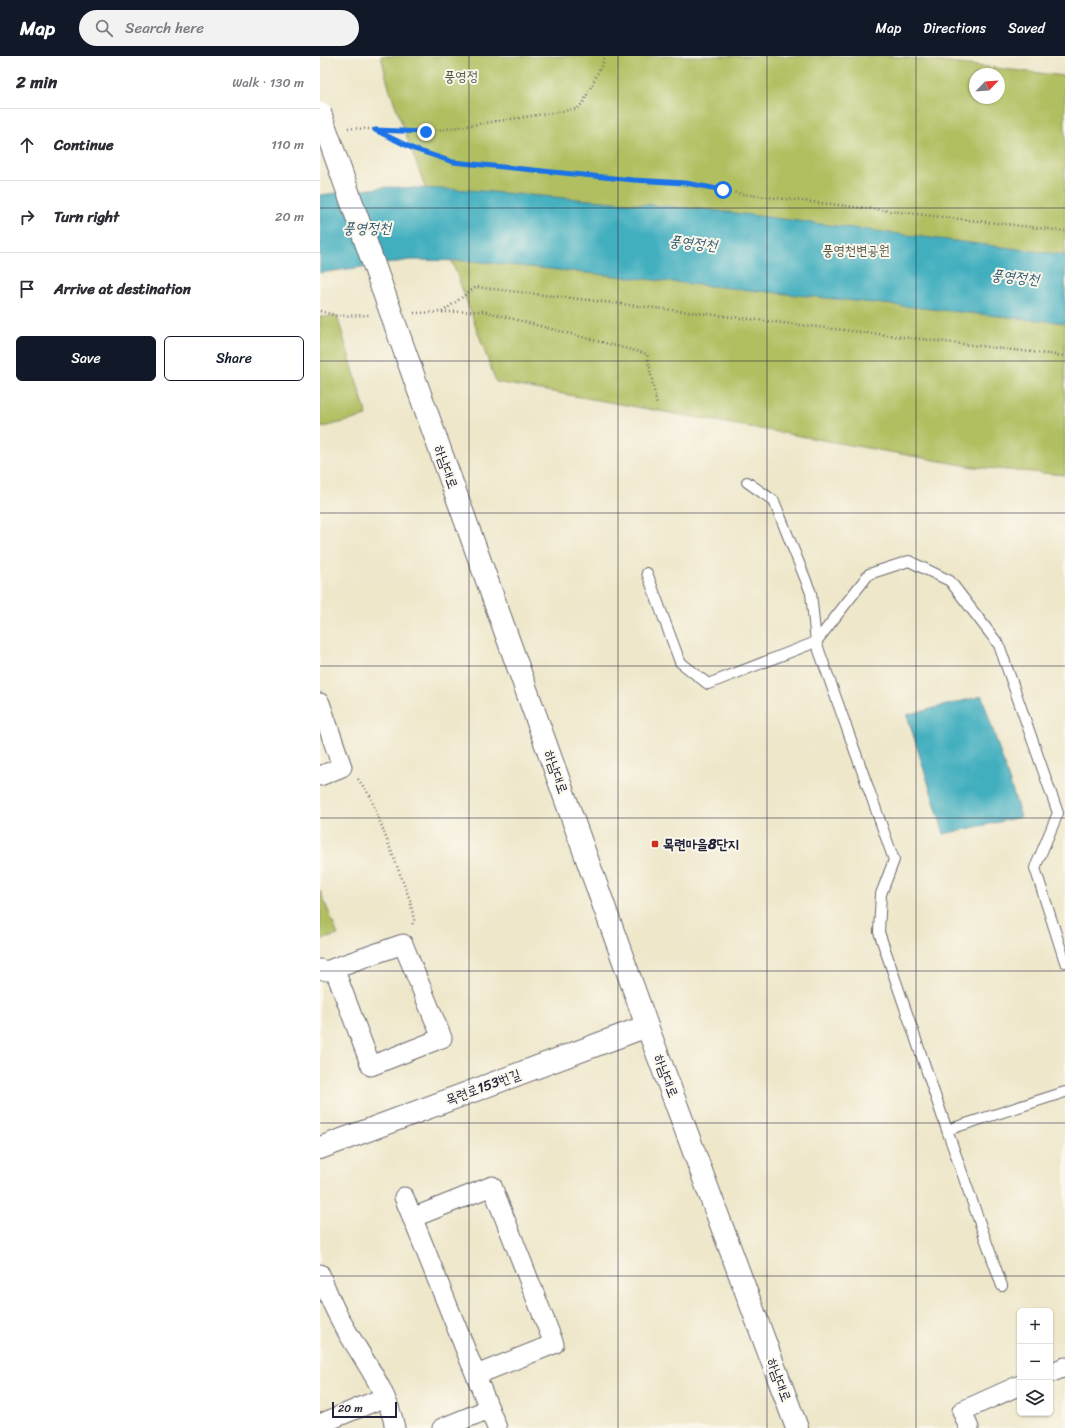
<!DOCTYPE html>
<meta charset="utf-8">
<style>
:root{--surface:#fff;--page:#f2f2f3;--text:#2b2b33;--muted:#7c7c81;--line:#e1e1e2;--accent:#111827}
body{margin:0;font-family:Sriracha,"Poor Story",sans-serif;background:var(--page);color:var(--text)}
.controls{position:absolute;right:12px;bottom:12px;display:grid;overflow:hidden;border-radius:6px;box-shadow:0 1px 3px #0004}
.controls button{width:36px;height:36px;display:grid;place-items:center;padding:0;border:0;border-bottom:1px solid var(--line);background:var(--surface);color:var(--text);font:20px sans-serif}
.compass{position:absolute;left:649px;top:12px;width:36px;height:36px;border-radius:50%;background:var(--surface);box-shadow:0 1px 3px #0004;rotate:65deg}
.scale{position:absolute;left:12px;bottom:10px;width:65px;box-sizing:border-box;padding-left:4px;border:2px solid #22223b;border-top:0;font-size:11px;line-height:14px;white-space:nowrap;color:#22223b;-webkit-text-stroke:3px #fbf7ec;paint-order:stroke}
.stop{position:absolute;width:12px;height:12px;margin:-9px;border:3px solid #1a73e8;border-radius:50%;background:#fff}
.stop.end{background:#1a73e8;border-color:#fff;box-shadow:0 1px 4px #0008}
.list{margin:0;padding:0;list-style:none}
h2{display:flex;justify-content:space-between;align-items:center;height:52px;margin:0;padding:0 16px;font-size:17px}
h2 small{font-size:13px;font-weight:400;color:var(--muted)}
.list li{display:grid;grid-template-columns:26px 1fr auto;gap:12px;align-items:center;box-sizing:border-box;height:72px;padding:0 16px;border-top:1px solid var(--line)}
.list b{display:block;font-size:15px;white-space:nowrap}
.list em{font-size:13px;font-style:normal;color:var(--muted)}
.actions{display:flex;gap:8px;padding:12px 16px}
.actions a{flex:1;padding:9px 0;border:1px solid var(--accent);border-radius:6px;text-align:center;font-size:14px;color:var(--accent)}
.actions .main{background:var(--accent);color:#fff}
.icon{flex:none;width:22px;height:22px;fill:none;stroke:currentColor;stroke-width:2;stroke-linecap:round;stroke-linejoin:round}
.map{position:relative;flex:none;width:745px;height:1372px;overflow:hidden}
header{display:flex;align-items:center;gap:24px;box-sizing:border-box;height:56px;padding:0 20px;background:var(--accent);color:#fff}
header strong{font-size:19px}
nav{display:flex;gap:22px;margin-inline-start:auto;font-size:14px}
.search{width:280px;height:36px;background:var(--page);display:flex;align-items:center;gap:10px;box-sizing:border-box;padding:0 14px;border-radius:22px;color:var(--muted);font-size:15px}
main{display:flex}
aside{flex:1;background:var(--surface)}
.map>svg:first-child{display:block}
.green{fill:#b1bf61;stroke:#6a704e;fill-rule:evenodd}
.water{fill:#42afbf;stroke:#32687d}
.lines{fill:none;stroke-linecap:round;stroke-linejoin:round}
.lane-casing{stroke:#69676d;stroke-width:12}
.street-casing{stroke:#69676d;stroke-width:21}
.secondary-casing{stroke:#69676d;stroke-width:24}
.path{stroke:#69676d;stroke-width:2.5;stroke-dasharray:1 3;stroke-linecap:butt}
.lane{stroke:#fff;stroke-width:10}
.street{stroke:#fff;stroke-width:19}
.secondary{stroke:#fff;stroke-width:22}
.secondary-bridge-casing{stroke:#69676d;stroke-width:24;stroke-linecap:butt}
.secondary-bridge{stroke:#fff;stroke-width:22}
.route{stroke:#1a73e8;stroke-width:5}
.grid{fill:none;stroke:#22223b;stroke-width:1;stroke-opacity:0.55}
.poi-dot{fill:#c8321e;stroke:#fbf7ec;stroke-width:1.5}
.labels{text-anchor:middle;dominant-baseline:central;stroke-width:4;stroke-linejoin:round;paint-order:stroke}
.park-label{font-size:14px;fill:#545948;stroke:#fbf7ec}
.street-label{font-size:14px;fill:#22223b;stroke:#fbf7ec}
.poi-label{font-size:14px;font-weight:bold;fill:#22223b;stroke:#fbf7ec;text-anchor:start}
.water-label{font-size:15px;font-style:italic;fill:#2f5a70;stroke:#fbf7ec}
</style>
<header>
<strong>Map</strong>
<div class="search"><svg class="icon" aria-label="search" viewBox="0 0 24 24"><circle cx="10" cy="10" r="6"/><path d="M15 15l6 6"/></svg>Search here</div>
<nav><a>Map</a><a>Directions</a><a>Saved</a></nav>
</header>
<main>
<aside>
<h2>2 min<small>Walk · 130 m</small></h2>
<ul class="list">
<li><svg class="icon" aria-label="ahead" viewBox="0 0 24 24"><path d="M12 20V5M6 11l6-6 6 6"/></svg><div><b>Continue</b></div><em>110 m</em></li>
<li><svg class="icon" aria-label="right" viewBox="0 0 24 24"><path d="M7 20v-9h11M14 6l5 5-5 5"/></svg><div><b>Turn right</b></div><em>20 m</em></li>
<li><svg class="icon" aria-label="arrive" viewBox="0 0 24 24"><path d="M6 21V4h12l-3 4 3 4H6"/></svg><div><b>Arrive at destination</b></div></li>
</ul>
<div class="actions"><a class="main">Save</a><a>Share</a></div>
</aside>
<div class="map">
<svg width="745" height="1372" viewBox="0 0 745 1372">
<rect width="100%" height="100%" fill="#fbf7ec"/>
<filter id="ink" filterUnits="userSpaceOnUse"><feTurbulence type="fractalNoise" baseFrequency=".025" numOctaves="2"/><feDisplacementMap in="SourceGraphic" scale="8" xChannelSelector="R" yChannelSelector="G"/><feConvolveMatrix kernelMatrix="1 2 1 2 8 2 1 2 1" color-interpolation-filters="sRGB"/></filter>
<filter id="wash" filterUnits="userSpaceOnUse"><feTurbulence type="fractalNoise" baseFrequency=".012" numOctaves="4" result="noise"/><feDisplacementMap in="SourceGraphic" scale="16" xChannelSelector="R" yChannelSelector="G"/><feGaussianBlur stdDeviation="0.9" result="paint"/><feColorMatrix in="noise" values="0 0 0 0 0 0 0 0 0 0 0 0 0 0 0 0 0 1.4 0 .05"/><feComposite in="paint" operator="in"/></filter>
<g filter="url(#wash)">
<rect width="100%" height="100%" fill="#eee7ca"/>
<!-- green -->
<path class="green" d="M61,0H570L745,20V419L654,411L176,326L69,32ZM655,18H679V42H655Z
M17,260L47,360L0,372V261Z
M0,834L18,879L0,884Z"/>
<!-- water -->
<path class="water" d="M68,131L148,134L391,154L745,199V267L152,205L91,204L0,217V139Z
M662,640L701,761L624,778L587,659Z"/>
</g>
<g filter="url(#ink)">
<g class="lines">
<defs>
<path id="lane" d="M427,426L454,445L491,537L496,586
M327,517L360,606L388,628L496,586L574,804L561,838L559,876L627,1074
M496,586L549,518L589,505L630,525L679,589L738,757L715,812L745,906
M682,1230L627,1074L745,1036"/>
<path id="street" d="M0,647L22,711L0,720
M0,913L7,915L14,912L83,888L122,982L51,1010L14,912
M84,1141L177,1372
M92,1162L172,1130L234,1288L156,1319
M0,1218C6,1233 12,1249 20,1263C39,1299 67,1331 75,1372
M730,1317L745,1311
M0,1368L65,1341
M122,1372L169,1353
M649,1372L642,1355L700,1329"/>
<path id="secondary" d="M86,299L327,970L477,1372
M0,1092L327,970"/>
</defs>
<!-- lane casing -->
<use href="#lane" class="lane-casing"/>
<!-- street casing -->
<use href="#street" class="street-casing"/>
<!-- secondary casing -->
<use href="#secondary" class="secondary-casing"/>
<!-- path -->
<path class="path" d="M28,72L106,76L257,53L263,47L286,0
M55,74L94,93L133,106L313,124L366,127L422,138L745,175
M0,255L17,260L49,259
M122,256L156,231L745,300
M94,257L163,255L327,298L337,350
M38,723L50,740L90,844L94,864L92,869"/>
<!-- lane -->
<use href="#lane" class="lane"/>
<!-- street -->
<use href="#street" class="street"/>
<!-- secondary -->
<use href="#secondary" class="secondary"/>
<defs>
<path id="secondary-bridge" d="M0,57L86,299"/>
</defs>
<!-- secondary-bridge casing -->
<use href="#secondary-bridge" class="secondary-bridge-casing"/>
<!-- secondary-bridge -->
<use href="#secondary-bridge" class="secondary-bridge"/>
</g>
</g>
<g class="lines" filter="url(#ink)">
<!-- route -->
<path class="route" d="M106,76L55,74L94,93L133,106L313,124L366,127L403,134"/>
</g>
<!-- grid -->
<path class="grid" d="M149,0V1372M298,0V1372M447,0V1372M596,0V1372M0,152H745M0,305H745M0,457H745M0,610H745M0,762H745M0,915H745M0,1067H745M0,1220H745"/>
<!-- markers -->
<rect class="poi-dot" x="331" y="784" width="8" height="8" rx="2"/>
<g class="labels">
<!-- park labels -->
<g class="park-label">
<text x="141" y="20">풍영정</text>
<text x="536" y="194">풍영천변공원</text>
</g>
<!-- street labels -->
<g class="street-label">
<text transform="translate(126 411) rotate(70)">하남대로</text>
<text transform="translate(236 716) rotate(70)">하남대로</text>
<text transform="translate(346 1020) rotate(69)">하남대로</text>
<text transform="translate(163 1031) rotate(-20)">목련로153번길</text>
<text transform="translate(459 1324) rotate(69)">하남대로</text>
</g>
<!-- poi labels -->
<g class="poi-label">
<text x="343" y="788">목련마을8단지</text>
</g>
<!-- water labels -->
<g class="water-label">
<text x="47" y="172">풍영정천</text>
<text transform="translate(373 187) rotate(6)">풍영정천</text>
<text transform="translate(695 221) rotate(6)">풍영정천</text>
</g>
</g>
</svg>
<div class="controls">
<button>+</button>
<button>−</button>
<button><svg class="icon" aria-label="layers" viewBox="0 0 24 24"><path d="M12 4l9 5-9 5-9-5zM3 14l9 5 9-5"/></svg></button>
</div>
<svg class="compass" viewBox="-18 -18 36 36"><path d="M0-13l5 13h-10z" fill="#e53935"/><path d="M0 13l5-13h-10z" fill="#7c7c81"/></svg>
<div class="scale">20 m</div>
<div class="stop" style="left:403px;top:134px"></div>
<div class="stop end" style="left:106px;top:76px"></div>
</div>
</main>
